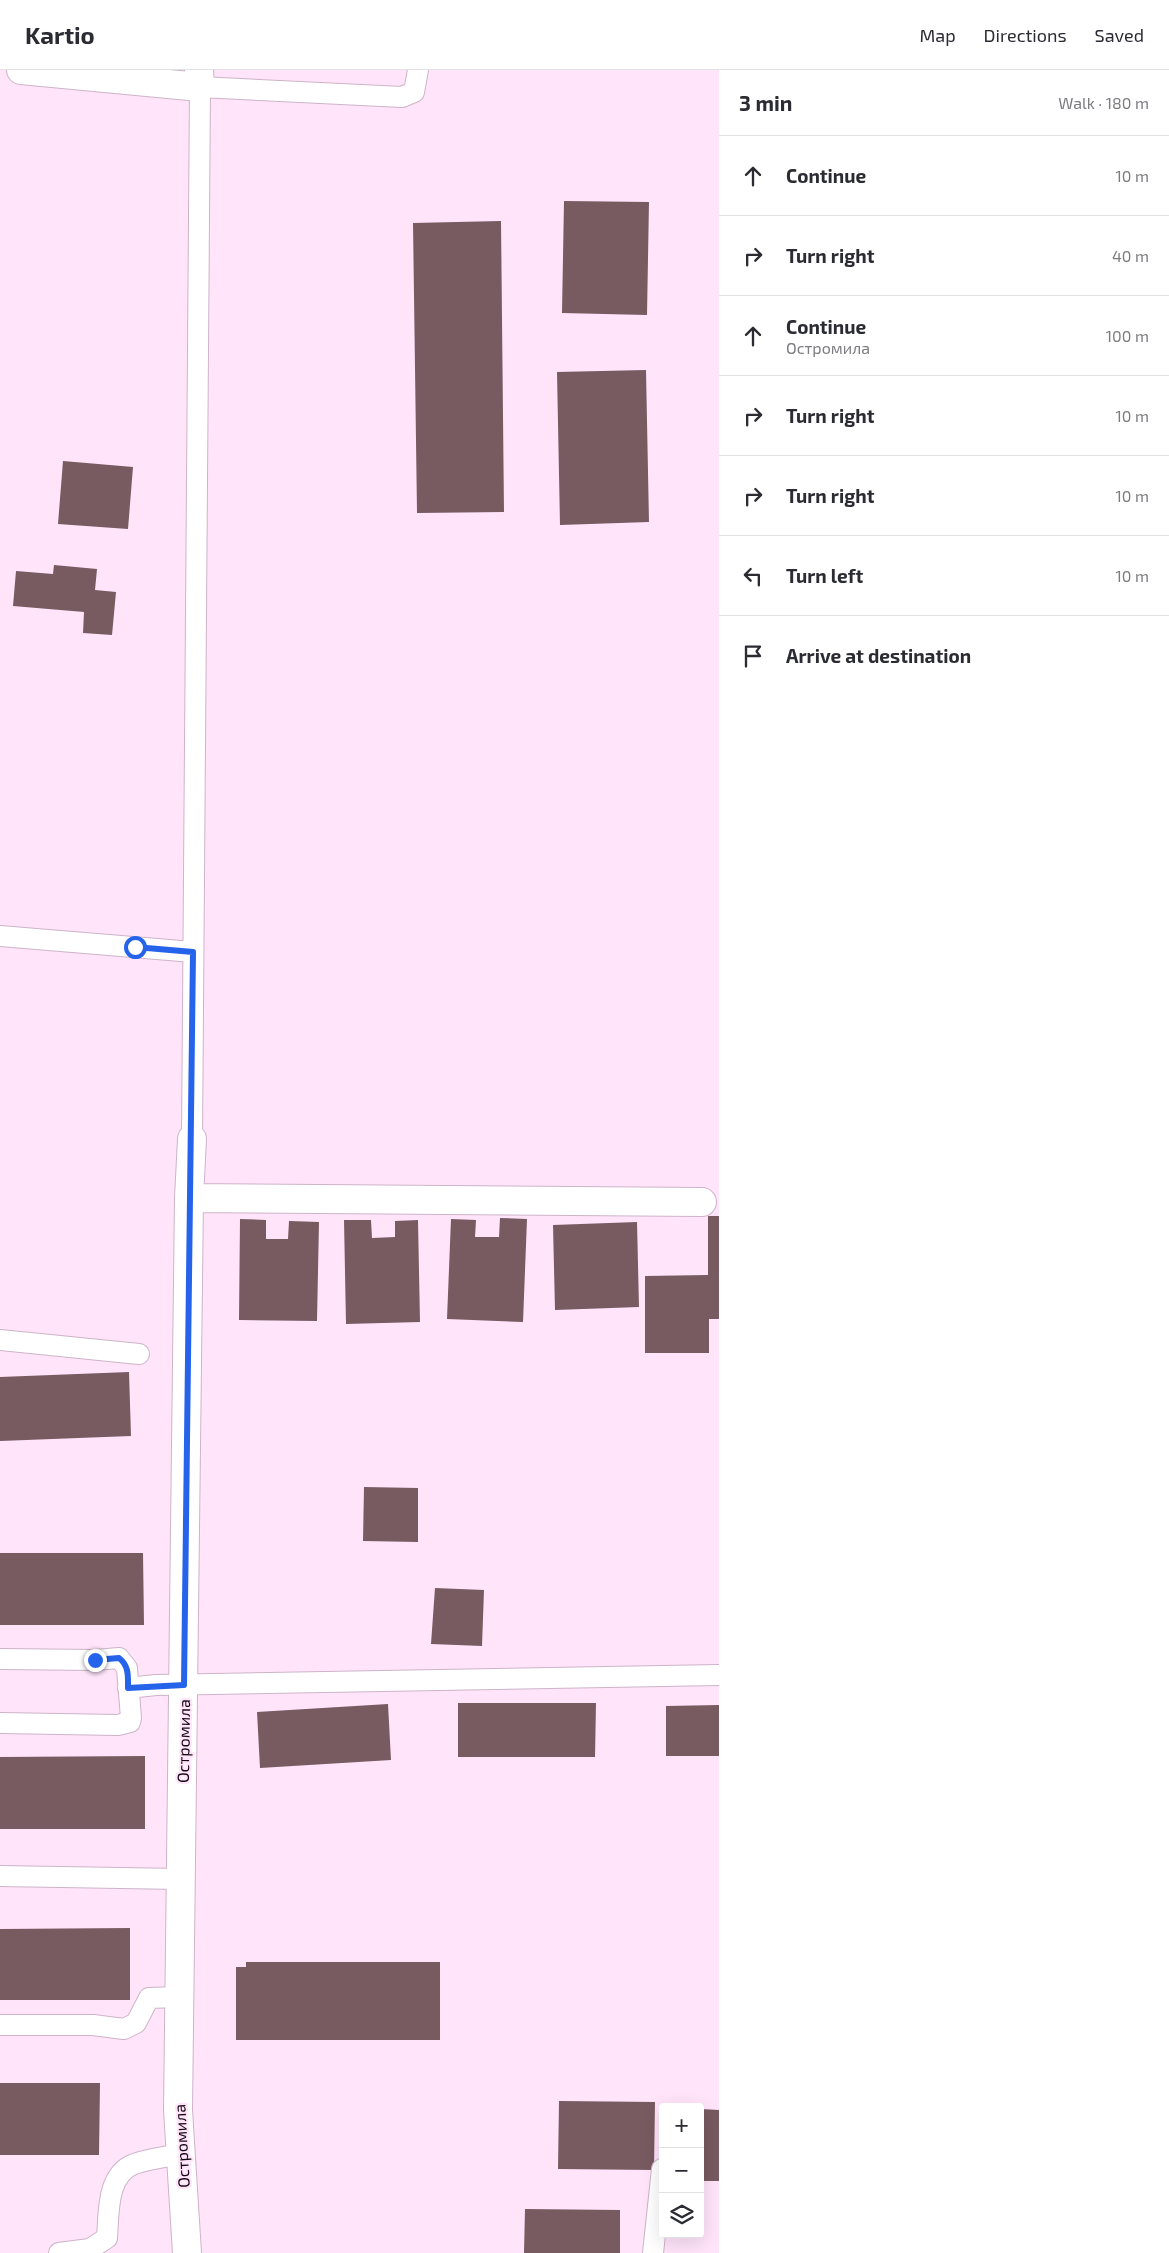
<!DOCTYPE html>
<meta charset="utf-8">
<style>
:root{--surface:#fff;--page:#f2f2f3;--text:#2b2b33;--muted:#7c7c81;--line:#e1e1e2}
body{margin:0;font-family:"Exo 2",sans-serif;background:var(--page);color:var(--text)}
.controls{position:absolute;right:15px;bottom:15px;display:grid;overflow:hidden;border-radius:5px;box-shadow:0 5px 20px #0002}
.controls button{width:45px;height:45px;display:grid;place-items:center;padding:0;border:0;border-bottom:1px solid var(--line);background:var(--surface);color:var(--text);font:25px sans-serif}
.stop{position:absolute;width:15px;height:15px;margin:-11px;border:4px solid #2563eb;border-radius:50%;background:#fff}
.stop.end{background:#2563eb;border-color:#fff;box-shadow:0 1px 5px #0008}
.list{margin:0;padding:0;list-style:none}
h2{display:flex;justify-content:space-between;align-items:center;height:65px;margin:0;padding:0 20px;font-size:21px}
h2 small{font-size:16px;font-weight:400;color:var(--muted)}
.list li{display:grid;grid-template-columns:32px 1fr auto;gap:15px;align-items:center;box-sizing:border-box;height:80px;padding:0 20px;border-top:1px solid var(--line)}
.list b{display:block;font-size:19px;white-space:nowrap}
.list p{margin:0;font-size:16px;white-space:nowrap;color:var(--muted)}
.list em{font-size:16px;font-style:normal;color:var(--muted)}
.icon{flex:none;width:28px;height:28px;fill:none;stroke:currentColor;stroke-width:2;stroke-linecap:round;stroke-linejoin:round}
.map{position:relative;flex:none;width:719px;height:2183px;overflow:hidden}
header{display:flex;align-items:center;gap:30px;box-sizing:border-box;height:70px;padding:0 25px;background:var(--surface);border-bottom:1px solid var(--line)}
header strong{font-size:24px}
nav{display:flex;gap:28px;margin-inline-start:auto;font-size:18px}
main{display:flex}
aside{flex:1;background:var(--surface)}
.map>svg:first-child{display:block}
.building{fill:#785a61}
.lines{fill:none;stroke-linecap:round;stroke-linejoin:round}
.lane-casing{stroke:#cdb4c9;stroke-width:22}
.street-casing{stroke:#cdb4c9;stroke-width:30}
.lane{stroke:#fff;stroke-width:20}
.street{stroke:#fff;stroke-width:28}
.route{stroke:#2563eb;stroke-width:6}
.labels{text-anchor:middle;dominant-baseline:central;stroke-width:4.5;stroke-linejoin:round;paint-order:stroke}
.street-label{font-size:16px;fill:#120a11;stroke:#ffe4fa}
</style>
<header>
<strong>Kartio</strong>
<nav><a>Map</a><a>Directions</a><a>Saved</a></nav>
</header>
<main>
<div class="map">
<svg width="719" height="2183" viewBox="0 0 719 2183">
<rect width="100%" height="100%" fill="#ffe4fa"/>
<!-- building -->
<path class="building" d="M564,131L649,132L647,245L562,243Z
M501,151L504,442L417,443L413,153Z
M646,300L649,452L560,455L557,302Z
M63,391L133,397L128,459L58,454Z
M54,495L97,499L95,520L116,522L112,565L83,563L84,542L13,536L16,501L53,504Z
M708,1146H719V1249H709V1283H645V1206L708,1205Z
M500,1148L527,1149L523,1252L447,1249L451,1149L476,1150L475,1167H499Z
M240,1149L266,1150V1169H288L289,1151L319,1152L317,1251L239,1250Z
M344,1150H371L372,1168L395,1167V1151L418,1150L420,1252L346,1254Z
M637,1152L639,1237L555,1240L553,1155Z
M129,1302L131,1366L0,1371V1307Z
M364,1417L418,1418V1472L363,1471Z
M0,1483H143L144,1555H0Z
M435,1518L484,1520L482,1576L431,1574Z
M458,1633H596L595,1687H458Z
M388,1634L391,1690L260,1698L257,1642Z
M719,1635V1686H666V1636Z
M145,1686V1759H0V1687Z
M130,1858V1930H0V1859Z
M246,1892H440V1970H236V1897H246Z
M0,2013H100L99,2085H0Z
M559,2031L655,2032L654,2100L558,2099Z
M701,2039L719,2040V2111H700Z
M525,2139L620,2140V2183H524Z"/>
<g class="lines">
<defs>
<path id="lane" d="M0,866L193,882
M192,1069L200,17L402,27L414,22L418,0
M0,1270L139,1284
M0,1589L95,1590L119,1588L127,1598L131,1648L130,1652L118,1655L0,1653
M128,1618L156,1615L719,1605
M0,1806L181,1809
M0,1955H93L124,1959L136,1953L149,1928L179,1927
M59,2183L90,2179L107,2168C109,2144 106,2105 134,2094C148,2089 165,2087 180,2084
M653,2183L662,2099"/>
<path id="street" d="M21,0L200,17L199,0
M189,1128L702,1132
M187,2183L178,2040L189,1128L192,1069"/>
</defs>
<!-- lane casing -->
<use href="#lane" class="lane-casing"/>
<!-- street casing -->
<use href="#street" class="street-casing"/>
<!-- lane -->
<use href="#lane" class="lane"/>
<!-- street -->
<use href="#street" class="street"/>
</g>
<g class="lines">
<!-- route -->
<path class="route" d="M95,1590L119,1588C129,1596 128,1605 128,1618L184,1615L193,882L135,877"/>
</g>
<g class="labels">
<!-- street labels -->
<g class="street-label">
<text transform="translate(183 1671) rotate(-89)">Остромила</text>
<text transform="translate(181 2076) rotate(-93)">Остромила</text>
</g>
</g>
</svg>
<div class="controls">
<button>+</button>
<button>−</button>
<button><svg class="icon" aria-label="layers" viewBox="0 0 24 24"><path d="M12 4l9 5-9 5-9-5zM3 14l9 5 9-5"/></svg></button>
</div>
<div class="stop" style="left:135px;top:877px"></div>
<div class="stop end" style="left:95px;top:1590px"></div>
</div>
<aside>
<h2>3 min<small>Walk · 180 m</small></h2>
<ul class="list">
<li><svg class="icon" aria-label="ahead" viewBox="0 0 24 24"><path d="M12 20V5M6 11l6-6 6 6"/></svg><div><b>Continue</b></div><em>10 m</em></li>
<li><svg class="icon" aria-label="right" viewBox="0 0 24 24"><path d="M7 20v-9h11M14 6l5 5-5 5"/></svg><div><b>Turn right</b></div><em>40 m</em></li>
<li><svg class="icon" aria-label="ahead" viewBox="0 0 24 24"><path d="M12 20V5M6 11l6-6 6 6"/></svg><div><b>Continue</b><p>Остромила</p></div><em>100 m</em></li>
<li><svg class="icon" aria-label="right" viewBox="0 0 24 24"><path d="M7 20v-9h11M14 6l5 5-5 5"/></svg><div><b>Turn right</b></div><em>10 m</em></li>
<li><svg class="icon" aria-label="right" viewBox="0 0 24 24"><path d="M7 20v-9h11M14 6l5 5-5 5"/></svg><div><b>Turn right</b></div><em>10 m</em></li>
<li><svg class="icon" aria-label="left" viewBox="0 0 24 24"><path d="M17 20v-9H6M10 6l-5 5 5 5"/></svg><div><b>Turn left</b></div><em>10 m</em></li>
<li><svg class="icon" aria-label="arrive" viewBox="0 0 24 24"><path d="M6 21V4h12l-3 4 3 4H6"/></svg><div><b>Arrive at destination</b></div></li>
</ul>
</aside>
</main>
